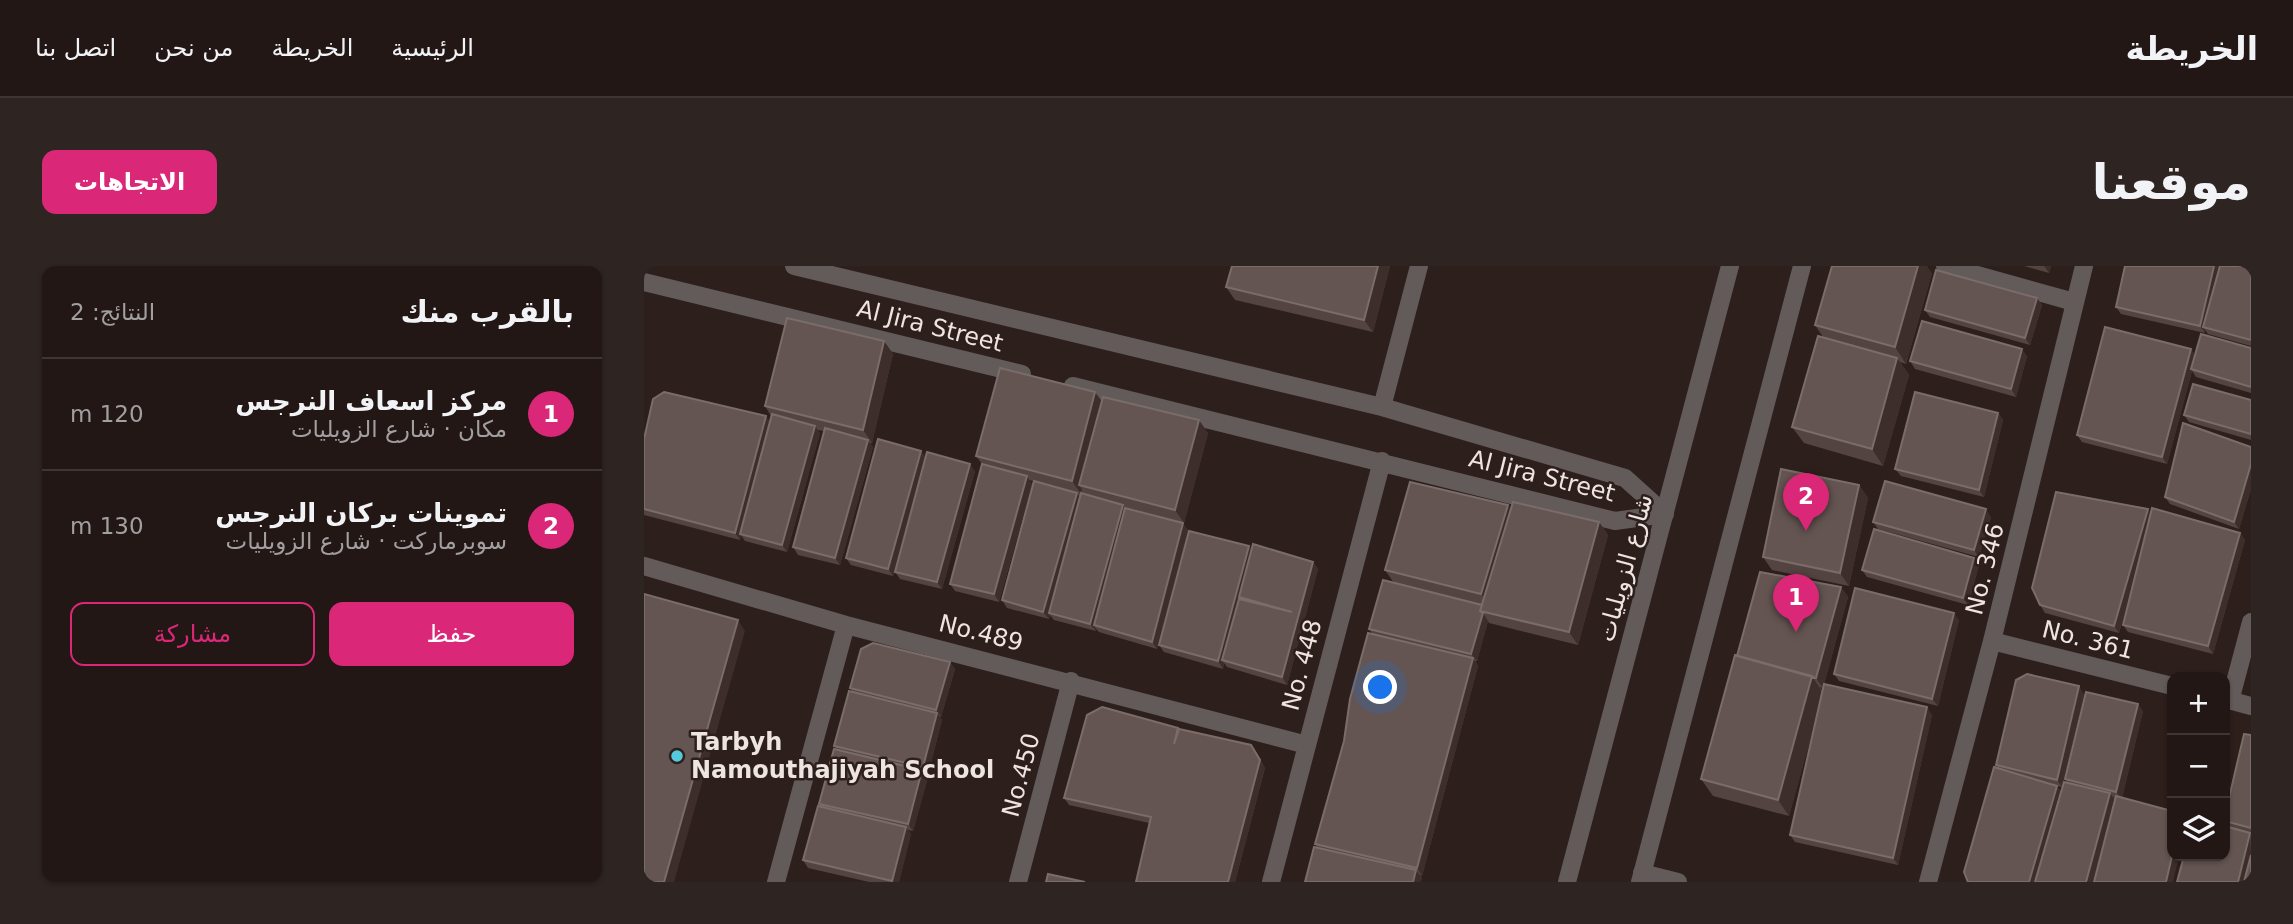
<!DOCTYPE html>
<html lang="ar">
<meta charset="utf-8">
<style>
:root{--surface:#221715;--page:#2e2422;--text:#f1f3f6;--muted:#a29fa0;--line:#3f3634;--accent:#db2777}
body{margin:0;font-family:"DejaVu Sans","Noto Naskh Arabic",sans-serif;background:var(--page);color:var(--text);direction:rtl}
.controls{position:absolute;right:21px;bottom:21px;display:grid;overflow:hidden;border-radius:14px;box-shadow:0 2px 5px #0004}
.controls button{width:63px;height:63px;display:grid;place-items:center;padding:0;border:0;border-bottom:2px solid var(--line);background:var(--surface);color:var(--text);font:35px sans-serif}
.you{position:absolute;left:737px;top:422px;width:24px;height:24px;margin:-18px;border:5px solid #fff;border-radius:50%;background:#1a73e8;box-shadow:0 0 0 10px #1a73e833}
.badge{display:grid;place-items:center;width:46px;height:46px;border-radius:50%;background:var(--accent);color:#fff;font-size:23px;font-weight:700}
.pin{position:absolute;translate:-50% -58px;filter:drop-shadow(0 2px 4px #0008)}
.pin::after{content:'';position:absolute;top:37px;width:24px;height:21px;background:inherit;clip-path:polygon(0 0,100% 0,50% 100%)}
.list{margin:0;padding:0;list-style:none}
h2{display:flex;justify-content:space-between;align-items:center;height:91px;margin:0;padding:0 28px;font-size:30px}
h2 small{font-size:23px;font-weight:400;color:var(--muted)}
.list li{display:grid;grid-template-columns:46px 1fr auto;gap:21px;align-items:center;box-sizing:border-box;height:112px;padding:0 28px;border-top:2px solid var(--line)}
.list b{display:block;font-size:26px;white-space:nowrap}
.list p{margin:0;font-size:23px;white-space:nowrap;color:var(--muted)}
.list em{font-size:23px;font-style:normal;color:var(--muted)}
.actions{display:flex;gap:14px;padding:21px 28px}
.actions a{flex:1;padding:16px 0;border:2px solid var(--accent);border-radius:14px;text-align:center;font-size:24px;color:var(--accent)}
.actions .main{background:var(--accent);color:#fff}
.icon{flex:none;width:38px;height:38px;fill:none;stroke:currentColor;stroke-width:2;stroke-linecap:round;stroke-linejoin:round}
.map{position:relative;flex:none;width:1607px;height:616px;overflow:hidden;direction:ltr;border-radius:14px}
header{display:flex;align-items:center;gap:42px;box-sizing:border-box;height:98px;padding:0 35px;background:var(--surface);border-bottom:2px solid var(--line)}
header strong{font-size:33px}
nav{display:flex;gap:38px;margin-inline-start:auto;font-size:24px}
.intro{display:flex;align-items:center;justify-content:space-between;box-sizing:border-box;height:168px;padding:0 42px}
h1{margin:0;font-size:49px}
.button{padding:18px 32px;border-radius:14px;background:var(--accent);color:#fff;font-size:24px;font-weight:700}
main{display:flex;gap:42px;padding:0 42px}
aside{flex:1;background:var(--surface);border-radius:14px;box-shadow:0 2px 5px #0004}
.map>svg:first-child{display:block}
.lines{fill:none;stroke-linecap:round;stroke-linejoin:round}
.minor{stroke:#635b5a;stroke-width:18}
.tertiary{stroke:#635b5a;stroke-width:18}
.wall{fill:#544441}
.shaded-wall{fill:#3d2e2b}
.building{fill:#645552;stroke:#7a6c69;stroke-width:2}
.poi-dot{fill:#55cadf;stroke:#2d1f1c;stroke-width:2.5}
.labels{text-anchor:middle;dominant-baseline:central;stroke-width:5;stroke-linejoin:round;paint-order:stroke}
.street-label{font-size:24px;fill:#eee4e2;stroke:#2d1f1c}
.poi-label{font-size:24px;font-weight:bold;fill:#eee4e2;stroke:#2d1f1c;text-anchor:start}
</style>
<header>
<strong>الخريطة</strong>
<nav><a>الرئيسية</a><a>الخريطة</a><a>من نحن</a><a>اتصل بنا</a></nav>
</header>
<div class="intro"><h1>موقعنا</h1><a class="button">الاتجاهات</a></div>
<main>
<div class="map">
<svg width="1607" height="616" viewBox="0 0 1607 616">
<rect width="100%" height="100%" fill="#2d1f1c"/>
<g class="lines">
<!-- minor -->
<path class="minor" d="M150,0L738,141L981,212L1021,248
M1301,0L1430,36
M0,16L378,108
M429,120L971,255L1021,248
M738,141L775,0
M0,300L202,359L663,479
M1348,375L1528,420
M1581,433L1607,440
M1586,435L1607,356
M998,607L1034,616
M132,616L202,359
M374,616L427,415
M627,616L738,195
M1284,616L1348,375L1440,0"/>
<!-- tertiary -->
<path class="tertiary" d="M923,616L1086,0
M996,616L1158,0"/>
</g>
<!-- wall -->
<path class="wall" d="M746,0L729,66L591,34L582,21Z
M1380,0H1407L1405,7Z
M1607,0V80L1564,68L1561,64V67L1477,48L1472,41Z
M1288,7L1262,98L1256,96L1265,109L1239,200L1160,177L1148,161L1179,71L1171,59Z
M1393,32L1398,39L1386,79L1286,51L1281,44Z
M240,75L249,88L228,177H226L229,181L196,299L154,289L149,281L180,165L173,164L176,167L143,286L101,275L97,269L96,274L0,249V173L126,155L127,150L121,140Z
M1607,82V127L1552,111L1548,105L1523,198L1438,176L1433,169L1551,89Z
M1383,90L1372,131L1271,103L1266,95Z
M1607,134V174L1545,156L1540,149Z
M458,135L564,167L540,257L481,241L544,264L513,383L455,366L452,363V365L410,354L406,349L405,353L363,342L358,334L389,215L385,214L388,218L355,336L311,325L306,318L338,198L332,190Z
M1354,147L1359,154L1340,231L1257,210L1251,203Z
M1607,181V223L1595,263L1526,238L1521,231Z
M282,191L331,205L298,323L256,313L251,306L257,281L249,310L207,299L202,292Z
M1215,219L1224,232L1205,320L1128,304L1119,291Z
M1504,243L1507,248L1596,267L1601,274L1569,388L1484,366L1479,359L1487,325L1475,367L1401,347L1396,339Z
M1347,251L1335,291L1234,263L1229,256Z
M955,256L964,269L934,379L845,357L844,355L833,395H831L834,400L778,610L776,609L778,612L776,616H661L673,582L671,578L729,369L725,363L750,317L741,304Z
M605,280L607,283L669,296L674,303L643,419L583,401L580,397L579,403L520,386L515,379Z
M1330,292L1335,299L1324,339L1223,311L1218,304Z
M1197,321L1204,331L1179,422L1176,421L1179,426L1288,449L1254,599L1151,576L1146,569L1174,445L1145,550L1069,530L1057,513L1093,390Z
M1315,354L1294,440L1195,415L1190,408Z
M306,396L311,403L297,451L295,450L298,454L284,508H281L284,511L269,565L264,564L267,568L255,616H225L164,602L159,594L176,540L175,538L192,483L190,480L208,426L206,422Z
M1440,428L1418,521L1409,519L1413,520L1417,526L1423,517L1421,513L1499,445L1478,532L1528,590L1354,502L1352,499Z
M535,464L612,486L621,502L591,616H492L505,557L425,539L420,532Z
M1607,469V616L1581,557V549Z"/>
<!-- shaded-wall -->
<path class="shaded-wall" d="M734,0H746L729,66L720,54Z
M1274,0H1283L1288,7L1262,98L1251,81Z
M1400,0H1407L1405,7Z
M1570,0H1576L1559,61L1561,64V67L1556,60Z
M1393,32L1398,39L1386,79L1381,72Z
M240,75L249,88L228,177L219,164Z
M1378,83L1383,90L1372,131L1367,123Z
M1547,83L1552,90L1523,198L1518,191Z
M1253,92L1265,109L1239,200L1228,183Z
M451,126L460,138L435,219L438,223L437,228L428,215Z
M1354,147L1359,154L1340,231L1335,224Z
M122,150L127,157L96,268L97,269L96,274L91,267Z
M555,154L564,167L540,257L531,244Z
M171,160L176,167L143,286L138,279Z
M224,174L229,181L196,299L191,292Z
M277,185L283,192L249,310L244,303Z
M326,198L331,205L298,323L293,316Z
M1607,198V223L1595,263L1590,256Z
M383,210L388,218L355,336L350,328Z
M1215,219L1224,232L1205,320L1196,307Z
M433,227L438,234L405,347L406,349L405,353L399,346Z
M479,239L485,247L450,359L452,363V365L446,358Z
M864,239L873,251L846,341L837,328Z
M1342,243L1347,251L1335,291L1330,284Z
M1504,243L1509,250L1475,367L1470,360Z
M955,256L964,269L934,379L925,366Z
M539,257L544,264L513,383L508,376Z
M1596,267L1601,274L1569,388L1564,380Z
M605,280L610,287L595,331L597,334L578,394L580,397L579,403L574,395Z
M1330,292L1335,299L1324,339L1319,332Z
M669,296L674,303L643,419L638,411Z
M1197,321L1204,331L1179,422L1172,412Z
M839,347L844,355L833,395L827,388Z
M1310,347L1315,354L1294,440L1288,433Z
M94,354L101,365L30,616H20Z
M829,392L834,400L778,610L773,602Z
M306,396L311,403L297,451L292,444Z
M1168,410L1179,427L1145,550L1134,534Z
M1435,420L1440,428L1418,521L1413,514Z
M1494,438L1499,445L1478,533L1472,526Z
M1283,441L1288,449L1254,599L1249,592Z
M293,447L298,454L284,508L279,501Z
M607,479L621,502L591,616H584Z
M278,504L284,511L269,565L264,558Z
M1413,520L1418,528L1392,616H1385Z
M1466,527L1472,535L1449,616H1442Z
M262,561L267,568L255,616H249Z
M1606,567L1607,592L1601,616H1594Z
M1528,590H1535L1529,616H1522Z
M772,604L778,612L776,616H769Z"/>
<!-- building -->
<path class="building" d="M588,0H734L720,54L582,21Z
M1188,0H1274L1251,81L1171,59Z
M1481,0H1570L1556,60L1472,41Z
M1576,0H1607V74L1559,61Z
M1292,4L1393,32L1381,72L1281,44Z
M143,52L240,75L219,164L121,140Z
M1278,55L1378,83L1367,123L1266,95Z
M1461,61L1547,83L1518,191L1433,169Z
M1557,68L1607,82V121L1547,103Z
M1174,70L1253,92L1228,183L1148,161Z
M356,102L451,126L428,215L332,190Z
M1549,118L1607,134V168L1540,149Z
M20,126L122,150L91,267L0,243V173L9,133Z
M1271,126L1354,147L1335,224L1251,203Z
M459,131L555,154L531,244L435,219Z
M128,148L171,160L138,279L96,268Z
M1539,157L1607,181V198L1590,256L1521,231Z
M181,162L224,174L191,292L149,281Z
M234,173L277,185L244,303L202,292Z
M283,186L326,198L293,316L251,306Z
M338,198L383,210L350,328L306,318Z
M1137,203L1215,219L1196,307L1119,291Z
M390,215L433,227L399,346L358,334Z
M1241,215L1342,243L1330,284L1229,256Z
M766,216L864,239L837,328L741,304Z
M1412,226L1504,243L1470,360L1396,339L1388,322Z
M437,227L479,239L446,358L405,347Z
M869,236L955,256L925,366L836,345Z
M481,242L539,257L508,376L450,359Z
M1508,242L1596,267L1564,380L1479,359Z
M1230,263L1330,292L1319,332L1218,304Z
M545,265L605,280L574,395L515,379Z
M609,278L669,296L638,411L578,394L595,333L648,346L595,331Z
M1116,306L1197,321L1172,412L1093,390Z
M739,314L838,339L836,345L839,347L827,388L725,363Z
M1211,322L1310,347L1288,433L1190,408Z
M0,328L94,354L20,616H0Z
M724,367L829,392L773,602L671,578L700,475L706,433Z
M229,377L306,396L292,444L206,422L217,383Z
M1091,389L1168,410L1134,534L1057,513Z
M1383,408L1435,420L1413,514L1352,499L1372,414Z
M1180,418L1283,441L1249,592L1146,569Z
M205,425L293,447L279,501L190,480Z
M1442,426L1494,438L1472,526L1421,513Z
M458,441L534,462L530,478L535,463L607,479L616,494L584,616H492L507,551L420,532L443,449Z
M1600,468L1607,469V562L1581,555V549Z
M190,483L278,504L264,558L175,538Z
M1350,501L1413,520L1385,616H1324L1320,606Z
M1420,516L1466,527L1442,616H1391Z
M1472,530L1528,545V590L1522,616H1450Z
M174,540L262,561L248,615L159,594Z
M1581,560L1606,567L1594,616H1533L1540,590H1581Z
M670,581L772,604L769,616H661Z
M1607,589V616H1600Z
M404,608L441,616H402Z"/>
<!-- markers -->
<circle class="poi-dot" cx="33" cy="490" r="7"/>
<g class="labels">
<!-- street labels -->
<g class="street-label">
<text transform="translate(286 60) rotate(14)">Al Jira Street</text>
<text transform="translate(898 210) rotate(14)">Al Jira Street</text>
<text transform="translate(981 302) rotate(-75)">شارع الزويليات</text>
<text transform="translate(1341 303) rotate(-76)">No. 346</text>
<text transform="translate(337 367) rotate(14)">No.489</text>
<text transform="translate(1444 374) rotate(14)">No. 361</text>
<text transform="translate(658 399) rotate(-75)">No. 448</text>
<text transform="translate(377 509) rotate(-75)">No.450</text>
</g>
<!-- poi labels -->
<g class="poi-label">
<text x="47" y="476">Tarbyh<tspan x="47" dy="28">Namouthajiyah School</tspan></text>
</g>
</g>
</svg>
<div class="controls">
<button>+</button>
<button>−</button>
<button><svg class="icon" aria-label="layers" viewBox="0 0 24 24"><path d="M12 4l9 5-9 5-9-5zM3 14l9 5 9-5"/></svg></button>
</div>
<div class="you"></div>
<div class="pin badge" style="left:1152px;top:366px">1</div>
<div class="pin badge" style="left:1162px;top:265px">2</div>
</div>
<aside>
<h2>بالقرب منك<small>النتائج: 2</small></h2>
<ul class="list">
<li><span class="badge">1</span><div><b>مركز اسعاف النرجس</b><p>مكان · شارع الزويليات</p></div><em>120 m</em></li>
<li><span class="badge">2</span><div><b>تموينات بركان النرجس</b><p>سوبرماركت · شارع الزويليات</p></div><em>130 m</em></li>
</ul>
<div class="actions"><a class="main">حفظ</a><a>مشاركة</a></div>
</aside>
</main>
